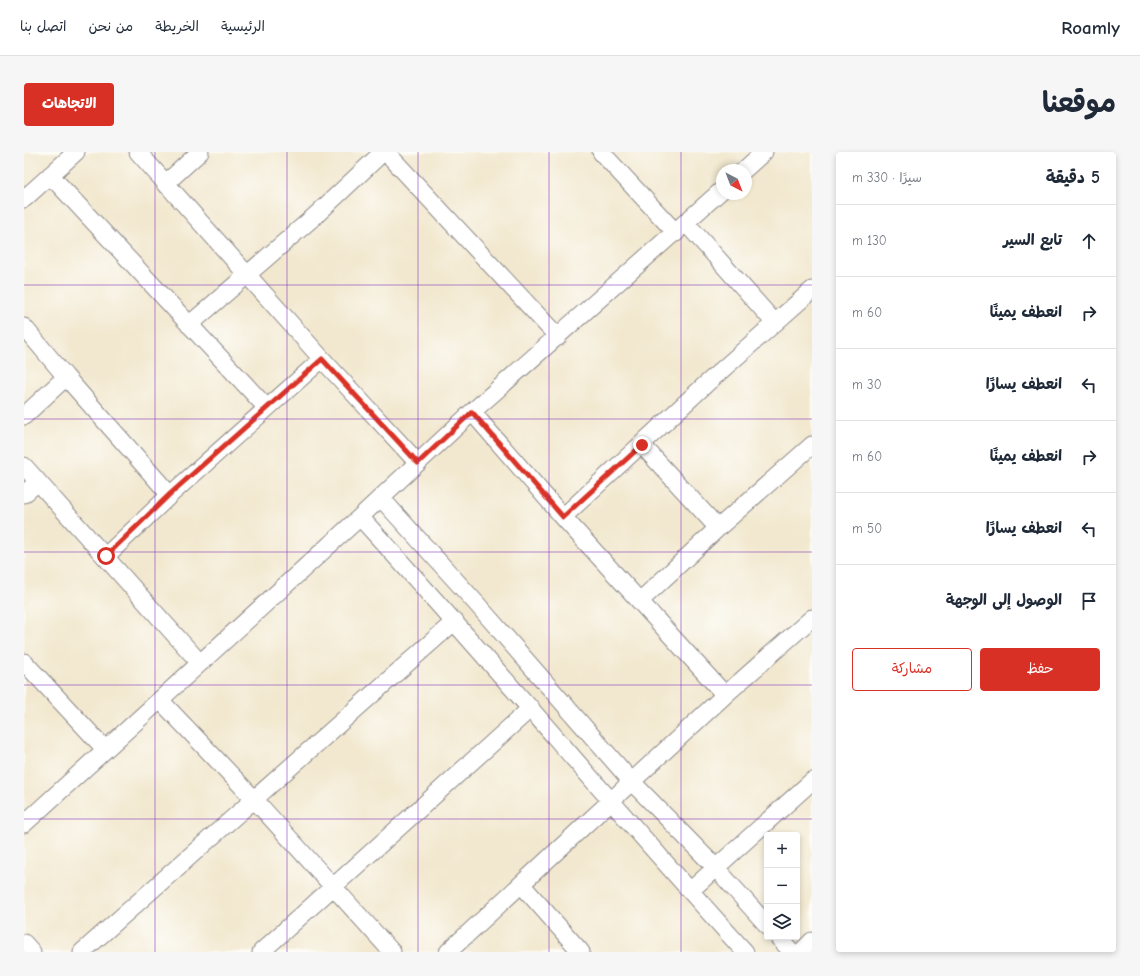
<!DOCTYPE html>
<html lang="ar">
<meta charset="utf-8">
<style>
:root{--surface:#fff;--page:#f6f6f7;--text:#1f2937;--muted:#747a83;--line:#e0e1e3;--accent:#d93025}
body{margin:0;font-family:"Comic Neue","Playpen Sans Arabic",sans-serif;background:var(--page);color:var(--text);direction:rtl}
.controls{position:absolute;right:12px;bottom:12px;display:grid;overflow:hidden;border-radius:4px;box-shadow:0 2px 6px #0003}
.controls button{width:36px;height:36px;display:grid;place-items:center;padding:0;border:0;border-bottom:1px solid var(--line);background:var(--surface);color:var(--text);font:20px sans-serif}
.compass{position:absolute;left:692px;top:12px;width:36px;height:36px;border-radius:50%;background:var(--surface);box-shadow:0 2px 6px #0003;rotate:138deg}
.stop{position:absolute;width:12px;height:12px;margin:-9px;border:3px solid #d93025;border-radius:50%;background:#fff}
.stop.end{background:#d93025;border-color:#fff;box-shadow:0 1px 4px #0008}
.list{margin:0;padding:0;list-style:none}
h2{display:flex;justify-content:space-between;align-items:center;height:52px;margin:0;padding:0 16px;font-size:17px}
h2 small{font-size:13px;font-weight:400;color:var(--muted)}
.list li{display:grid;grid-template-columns:26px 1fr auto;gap:12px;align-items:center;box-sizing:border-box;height:72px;padding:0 16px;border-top:1px solid var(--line)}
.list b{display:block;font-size:15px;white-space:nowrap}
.list em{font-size:13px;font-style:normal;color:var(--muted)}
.actions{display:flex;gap:8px;padding:12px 16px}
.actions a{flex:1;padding:9px 0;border:1px solid var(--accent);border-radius:4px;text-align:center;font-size:14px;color:var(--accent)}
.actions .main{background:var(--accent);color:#fff}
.icon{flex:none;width:22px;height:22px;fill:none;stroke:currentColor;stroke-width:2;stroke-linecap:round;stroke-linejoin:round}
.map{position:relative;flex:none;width:788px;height:800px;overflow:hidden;direction:ltr;border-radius:4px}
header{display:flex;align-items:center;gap:24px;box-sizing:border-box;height:56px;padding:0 20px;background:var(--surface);border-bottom:1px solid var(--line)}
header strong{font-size:19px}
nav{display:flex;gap:22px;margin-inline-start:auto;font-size:14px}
.intro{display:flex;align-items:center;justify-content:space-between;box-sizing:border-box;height:96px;padding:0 24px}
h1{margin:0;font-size:28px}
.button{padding:10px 18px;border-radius:4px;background:var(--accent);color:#fff;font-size:14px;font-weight:700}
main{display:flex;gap:24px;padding:0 24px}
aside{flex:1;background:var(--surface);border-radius:4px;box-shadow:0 2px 6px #0003}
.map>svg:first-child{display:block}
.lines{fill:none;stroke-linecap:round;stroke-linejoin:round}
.minor-casing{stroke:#8a8585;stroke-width:19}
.minor{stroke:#fff;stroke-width:17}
.route{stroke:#d93025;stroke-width:5}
.grid{fill:none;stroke:#7b2cbf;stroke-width:1;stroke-opacity:0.55}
</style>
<header>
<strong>Roamly</strong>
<nav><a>الرئيسية</a><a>الخريطة</a><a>من نحن</a><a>اتصل بنا</a></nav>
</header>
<div class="intro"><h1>موقعنا</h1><a class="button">الاتجاهات</a></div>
<main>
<aside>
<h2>5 دقيقة<small>سيرًا · 330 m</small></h2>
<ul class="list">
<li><svg class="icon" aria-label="ahead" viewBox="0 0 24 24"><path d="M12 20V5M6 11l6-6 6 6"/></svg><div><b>تابع السير</b></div><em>130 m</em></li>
<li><svg class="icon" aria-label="right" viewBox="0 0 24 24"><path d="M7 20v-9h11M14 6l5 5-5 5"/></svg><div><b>انعطف يمينًا</b></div><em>60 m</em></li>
<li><svg class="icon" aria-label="left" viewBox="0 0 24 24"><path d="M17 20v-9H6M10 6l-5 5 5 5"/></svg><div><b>انعطف يسارًا</b></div><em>30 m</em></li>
<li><svg class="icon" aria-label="right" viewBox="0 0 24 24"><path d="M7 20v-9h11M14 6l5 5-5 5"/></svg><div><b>انعطف يمينًا</b></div><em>60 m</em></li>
<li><svg class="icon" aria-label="left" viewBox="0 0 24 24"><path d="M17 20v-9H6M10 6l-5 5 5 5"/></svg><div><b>انعطف يسارًا</b></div><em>50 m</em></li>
<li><svg class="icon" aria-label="arrive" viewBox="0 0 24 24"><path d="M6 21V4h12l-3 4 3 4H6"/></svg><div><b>الوصول إلى الوجهة</b></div></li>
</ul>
<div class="actions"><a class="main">حفظ</a><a>مشاركة</a></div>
</aside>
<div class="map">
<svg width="788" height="800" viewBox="0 0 788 800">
<rect width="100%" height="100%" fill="#fdfcf7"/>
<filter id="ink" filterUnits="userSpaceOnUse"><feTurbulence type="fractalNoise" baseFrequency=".025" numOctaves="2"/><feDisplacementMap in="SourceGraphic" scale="8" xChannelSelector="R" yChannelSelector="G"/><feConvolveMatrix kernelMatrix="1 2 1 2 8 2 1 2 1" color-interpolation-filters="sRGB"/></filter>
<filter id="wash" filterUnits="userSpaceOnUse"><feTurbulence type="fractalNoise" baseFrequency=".012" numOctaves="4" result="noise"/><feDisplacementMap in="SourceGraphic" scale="16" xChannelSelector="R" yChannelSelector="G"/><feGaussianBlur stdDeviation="0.9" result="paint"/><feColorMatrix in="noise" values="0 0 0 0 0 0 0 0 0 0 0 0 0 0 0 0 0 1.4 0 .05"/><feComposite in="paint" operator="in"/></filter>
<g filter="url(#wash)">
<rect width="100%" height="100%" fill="#f2e8cf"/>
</g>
<g filter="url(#ink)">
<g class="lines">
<defs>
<path id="minor" d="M114,0L298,207L394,311
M362,0L534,185
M577,0L652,81
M720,18L740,0
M26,23L243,256
M141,32L176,0
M0,47L52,0
M662,71L751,171
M165,173L292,63L359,0
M0,175L42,225L146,343
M448,260L539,365L701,543
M0,264L42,225
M618,293L694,376
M0,314L176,511
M0,342L14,330
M357,346L452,451L608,630L692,716L743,773
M336,365C467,508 591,657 721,800
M539,365L682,232L788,138
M82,404L146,343L298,207
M616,449L694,376L788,293
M0,510L81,597
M136,548L230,647L368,800
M0,672L336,365L448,260L698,38
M497,732L557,800
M666,739L788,629
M754,785L768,800
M0,791L8,800
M58,800L431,469
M237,800L507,556
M424,800L701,543L788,466
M777,800L788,789"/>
</defs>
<!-- minor casing -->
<use href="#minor" class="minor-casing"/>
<!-- minor -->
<use href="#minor" class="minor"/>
</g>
</g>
<g class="lines" filter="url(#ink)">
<!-- route -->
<path class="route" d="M82,404L146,342L298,207L394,311L448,260L539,365L618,293"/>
</g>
<!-- grid -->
<path class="grid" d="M131,0V800M263,0V800M394,0V800M525,0V800M657,0V800M0,133H788M0,267H788M0,400H788M0,533H788M0,667H788"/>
</svg>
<div class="controls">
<button>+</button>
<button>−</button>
<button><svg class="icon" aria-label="layers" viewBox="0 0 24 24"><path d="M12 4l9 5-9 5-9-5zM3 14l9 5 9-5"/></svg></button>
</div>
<svg class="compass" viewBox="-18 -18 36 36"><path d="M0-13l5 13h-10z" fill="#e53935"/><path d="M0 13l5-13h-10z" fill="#747a83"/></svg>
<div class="stop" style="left:82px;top:404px"></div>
<div class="stop end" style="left:618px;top:293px"></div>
</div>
</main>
